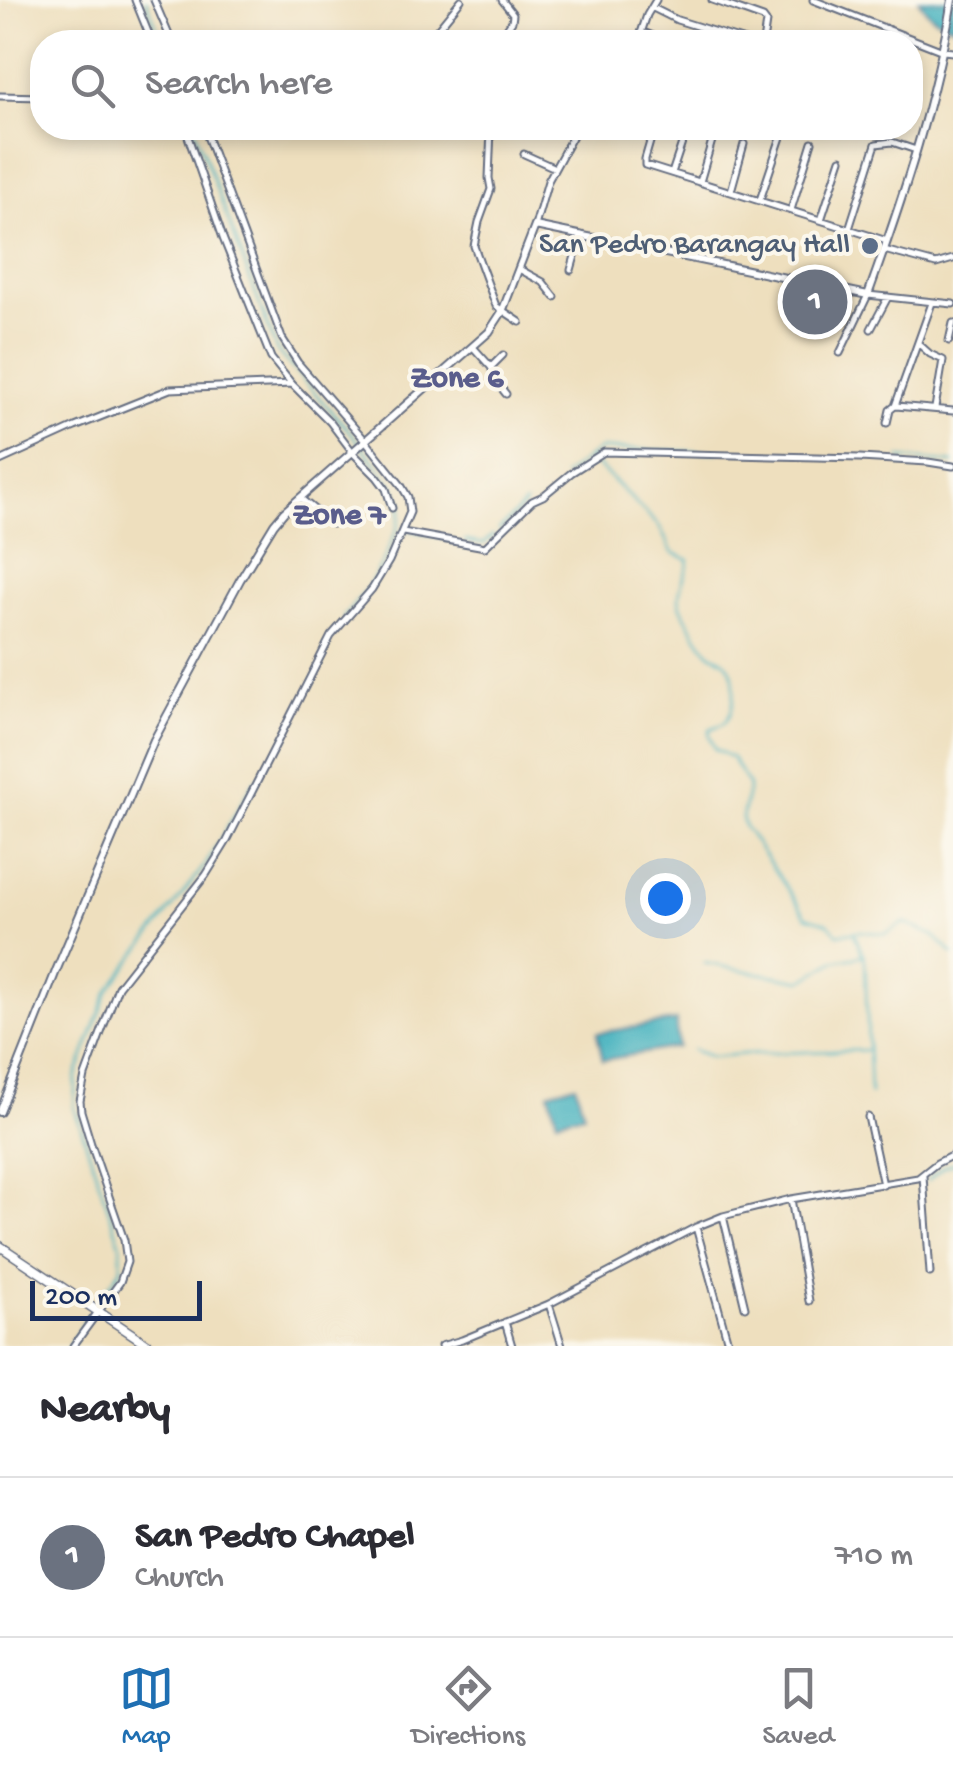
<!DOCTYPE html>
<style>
:root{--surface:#fff;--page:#f2f2f3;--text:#2b2b33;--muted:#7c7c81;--line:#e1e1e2;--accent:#1f6fb2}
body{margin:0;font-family:"Gochi Hand",sans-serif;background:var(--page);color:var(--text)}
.scale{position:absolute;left:30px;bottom:25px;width:172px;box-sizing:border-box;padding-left:10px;border:5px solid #1b2f5e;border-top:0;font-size:28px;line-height:35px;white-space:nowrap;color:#1b2f5e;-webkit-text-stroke:8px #fbf7ec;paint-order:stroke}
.you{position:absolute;left:665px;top:898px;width:35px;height:35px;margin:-25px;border:8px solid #fff;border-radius:50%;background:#1a73e8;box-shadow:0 0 0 15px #1a73e833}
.badge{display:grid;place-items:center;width:65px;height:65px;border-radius:50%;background:var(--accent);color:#fff;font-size:32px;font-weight:700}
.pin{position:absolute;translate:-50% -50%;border:5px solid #fff;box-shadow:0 2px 10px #0006}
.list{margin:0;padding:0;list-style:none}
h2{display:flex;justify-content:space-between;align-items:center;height:130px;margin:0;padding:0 40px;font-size:42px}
h2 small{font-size:32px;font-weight:400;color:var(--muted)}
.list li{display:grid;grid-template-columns:65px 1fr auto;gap:30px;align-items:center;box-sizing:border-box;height:160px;padding:0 40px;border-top:2px solid var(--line)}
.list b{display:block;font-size:38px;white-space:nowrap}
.list p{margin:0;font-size:32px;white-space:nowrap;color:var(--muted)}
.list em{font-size:32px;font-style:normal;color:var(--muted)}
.icon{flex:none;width:55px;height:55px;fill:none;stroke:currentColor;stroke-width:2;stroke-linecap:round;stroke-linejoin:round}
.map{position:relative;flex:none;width:953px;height:1346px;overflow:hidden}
.search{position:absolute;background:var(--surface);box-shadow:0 5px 15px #0003;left:30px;right:30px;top:30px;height:110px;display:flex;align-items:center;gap:25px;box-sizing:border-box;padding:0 35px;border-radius:40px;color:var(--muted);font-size:38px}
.sheet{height:290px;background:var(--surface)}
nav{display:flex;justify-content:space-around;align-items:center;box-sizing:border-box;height:140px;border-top:2px solid var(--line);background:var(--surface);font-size:28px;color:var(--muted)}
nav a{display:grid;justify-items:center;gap:5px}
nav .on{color:var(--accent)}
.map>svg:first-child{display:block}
.water{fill:#43b1be;stroke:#2f708e;stroke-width:2.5}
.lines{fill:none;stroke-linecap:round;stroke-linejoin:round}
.stream{stroke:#43b1be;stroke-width:2.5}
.minor-casing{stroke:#656d80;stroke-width:9}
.tertiary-casing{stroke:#656d80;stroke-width:10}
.secondary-casing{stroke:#656d80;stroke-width:11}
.minor{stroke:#fff;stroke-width:5}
.tertiary{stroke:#fff;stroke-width:6}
.secondary{stroke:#fff;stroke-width:8}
.service-dot{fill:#5c6f8a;stroke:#fbf7ec;stroke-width:4}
.labels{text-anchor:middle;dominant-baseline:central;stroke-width:8;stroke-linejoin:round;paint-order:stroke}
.service-label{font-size:30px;fill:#4e5e75;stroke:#fbf7ec;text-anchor:end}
.neighbourhood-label{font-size:32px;font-weight:bold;fill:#5a5d8c;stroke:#fbf7ec}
</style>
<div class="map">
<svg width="953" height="1346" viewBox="0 0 953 1346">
<rect width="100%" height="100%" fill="#fbf7ec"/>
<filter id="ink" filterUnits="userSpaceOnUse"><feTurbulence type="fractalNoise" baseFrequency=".01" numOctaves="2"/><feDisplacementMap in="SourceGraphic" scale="20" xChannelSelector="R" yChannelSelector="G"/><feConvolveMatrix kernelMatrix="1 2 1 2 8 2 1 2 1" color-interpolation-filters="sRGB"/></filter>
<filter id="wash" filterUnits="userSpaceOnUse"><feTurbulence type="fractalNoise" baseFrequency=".0048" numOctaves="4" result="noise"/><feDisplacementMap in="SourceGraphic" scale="40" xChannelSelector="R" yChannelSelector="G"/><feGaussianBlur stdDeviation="2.25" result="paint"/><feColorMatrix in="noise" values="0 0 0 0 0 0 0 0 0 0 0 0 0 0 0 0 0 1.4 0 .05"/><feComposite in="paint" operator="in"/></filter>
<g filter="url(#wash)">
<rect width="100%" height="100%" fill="#eedfbe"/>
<!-- water -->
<path class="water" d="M919,0H953V26C938,21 927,15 919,0Z
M676,1021L678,1047L603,1060L597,1033Z
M575,1084L584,1113L557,1120L549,1092Z"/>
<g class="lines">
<!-- stream -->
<path class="stream" d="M146,0L162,42
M194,128L277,351L353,435L392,484L402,504L398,527L384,560L368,588L343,618
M589,457L659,526L672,552L689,560C687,572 679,586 679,598C679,609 701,644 709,652C714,657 724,658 728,665C737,677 736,713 724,723C720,726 714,727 710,729L709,735L715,749L732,758L749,786L742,818L745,827L806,916L828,923L838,934L860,931L885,934L904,923L933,935L953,954
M900,458L953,463
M564,476L600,449L717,452
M409,530L447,538
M499,530L525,504
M465,541L483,544L493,535
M854,933L865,960L870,1094
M704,963L802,981L834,961L864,955
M693,1050L712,1057L744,1054L867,1050
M927,1181L943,1167L953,1163
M95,1307L121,1269V1246L74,1107L76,1077L108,991L206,864L256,779
M69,1346L90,1314"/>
</g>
</g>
<g filter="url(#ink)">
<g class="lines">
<defs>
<path id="minor" d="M135,0L152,42
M154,0L172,42
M712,0L763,18L766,22L763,42
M813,0L943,51L953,52
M653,8L677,20L748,42
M643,32L668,42
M427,42L461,0
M497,42L512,21L513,14L502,0
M638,42L647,15L656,0
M0,96L42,97
M185,128L223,238L271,358L292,384L330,422L355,455L377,477L386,489L392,508
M491,128L489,178L491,189L479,222L474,246L496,306L520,322
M654,128L645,159V165L887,241
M524,154L555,168
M672,173L687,128
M700,182L713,137
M731,191L744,144
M760,200L784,128
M791,210L812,142
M821,220L841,159
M535,226L548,181L577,128
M849,229L876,144L892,142L916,150
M884,250L936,264L953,259
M519,269L543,282L555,297
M571,270L581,235
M871,329L888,297
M949,341L953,323
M920,345L930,354L943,360L935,408
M473,347L491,367L498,384L506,394
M840,353L868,295L953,304
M491,367L503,355
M896,406L953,411
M887,423L890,410L895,406L932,303
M0,461L75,427L170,389L292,384
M300,498L332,524
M403,532L485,547L532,501L543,496L571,473L604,452L860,458L928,462L953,466
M868,1117L883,1185
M923,1176L930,1273
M791,1199L809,1301
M723,1216L745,1307
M696,1227L729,1346
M549,1304L562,1346
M505,1322L512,1346
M73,1346L120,1282L127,1262L124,1240L91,1144L81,1111L80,1101L85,1076L118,987L206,875L227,841L331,636L372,589L389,561L410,512L408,497L401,485L365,440L298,363L282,338L204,128
M441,1346L462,1340L549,1304L696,1227L723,1216L791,1199L918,1178L937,1163L953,1155"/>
<path id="tertiary" d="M0,1112L56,971L154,740L240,580L274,524L284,512L489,332L502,312L535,226L868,295C903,198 935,101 952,0"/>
<path id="secondary" d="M0,1246L150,1346"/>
</defs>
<!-- minor casing -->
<use href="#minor" class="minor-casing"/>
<!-- tertiary casing -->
<use href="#tertiary" class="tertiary-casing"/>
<!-- secondary casing -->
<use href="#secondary" class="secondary-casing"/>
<!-- minor -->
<use href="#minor" class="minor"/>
<!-- tertiary -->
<use href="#tertiary" class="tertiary"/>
<!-- secondary -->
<use href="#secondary" class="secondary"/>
</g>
</g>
<!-- markers -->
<circle class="service-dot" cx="870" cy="246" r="10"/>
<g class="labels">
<!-- service labels -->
<g class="service-label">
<text x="850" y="246">San Pedro Barangay Hall</text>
</g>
<!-- neighbourhood labels -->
<g class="neighbourhood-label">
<text x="457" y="380">Zone 6</text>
<text x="339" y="517">Zone 7</text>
</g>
</g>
</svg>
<div class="scale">200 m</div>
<div class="you"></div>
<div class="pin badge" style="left:815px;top:302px;background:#6b7280">1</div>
<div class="search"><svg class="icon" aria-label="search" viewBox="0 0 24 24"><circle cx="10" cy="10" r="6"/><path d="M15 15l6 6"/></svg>Search here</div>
</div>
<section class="sheet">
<h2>Nearby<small></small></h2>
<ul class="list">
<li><span class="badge" style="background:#6b7280">1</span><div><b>San Pedro Chapel</b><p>Church</p></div><em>710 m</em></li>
</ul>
</section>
<nav>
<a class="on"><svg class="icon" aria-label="map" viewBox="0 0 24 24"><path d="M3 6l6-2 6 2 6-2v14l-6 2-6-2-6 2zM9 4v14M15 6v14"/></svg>Map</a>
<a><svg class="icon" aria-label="directions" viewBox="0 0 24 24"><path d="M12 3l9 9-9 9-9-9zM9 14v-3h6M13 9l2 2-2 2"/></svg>Directions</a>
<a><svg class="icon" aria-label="saved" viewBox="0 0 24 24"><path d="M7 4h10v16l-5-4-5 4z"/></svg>Saved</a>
</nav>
